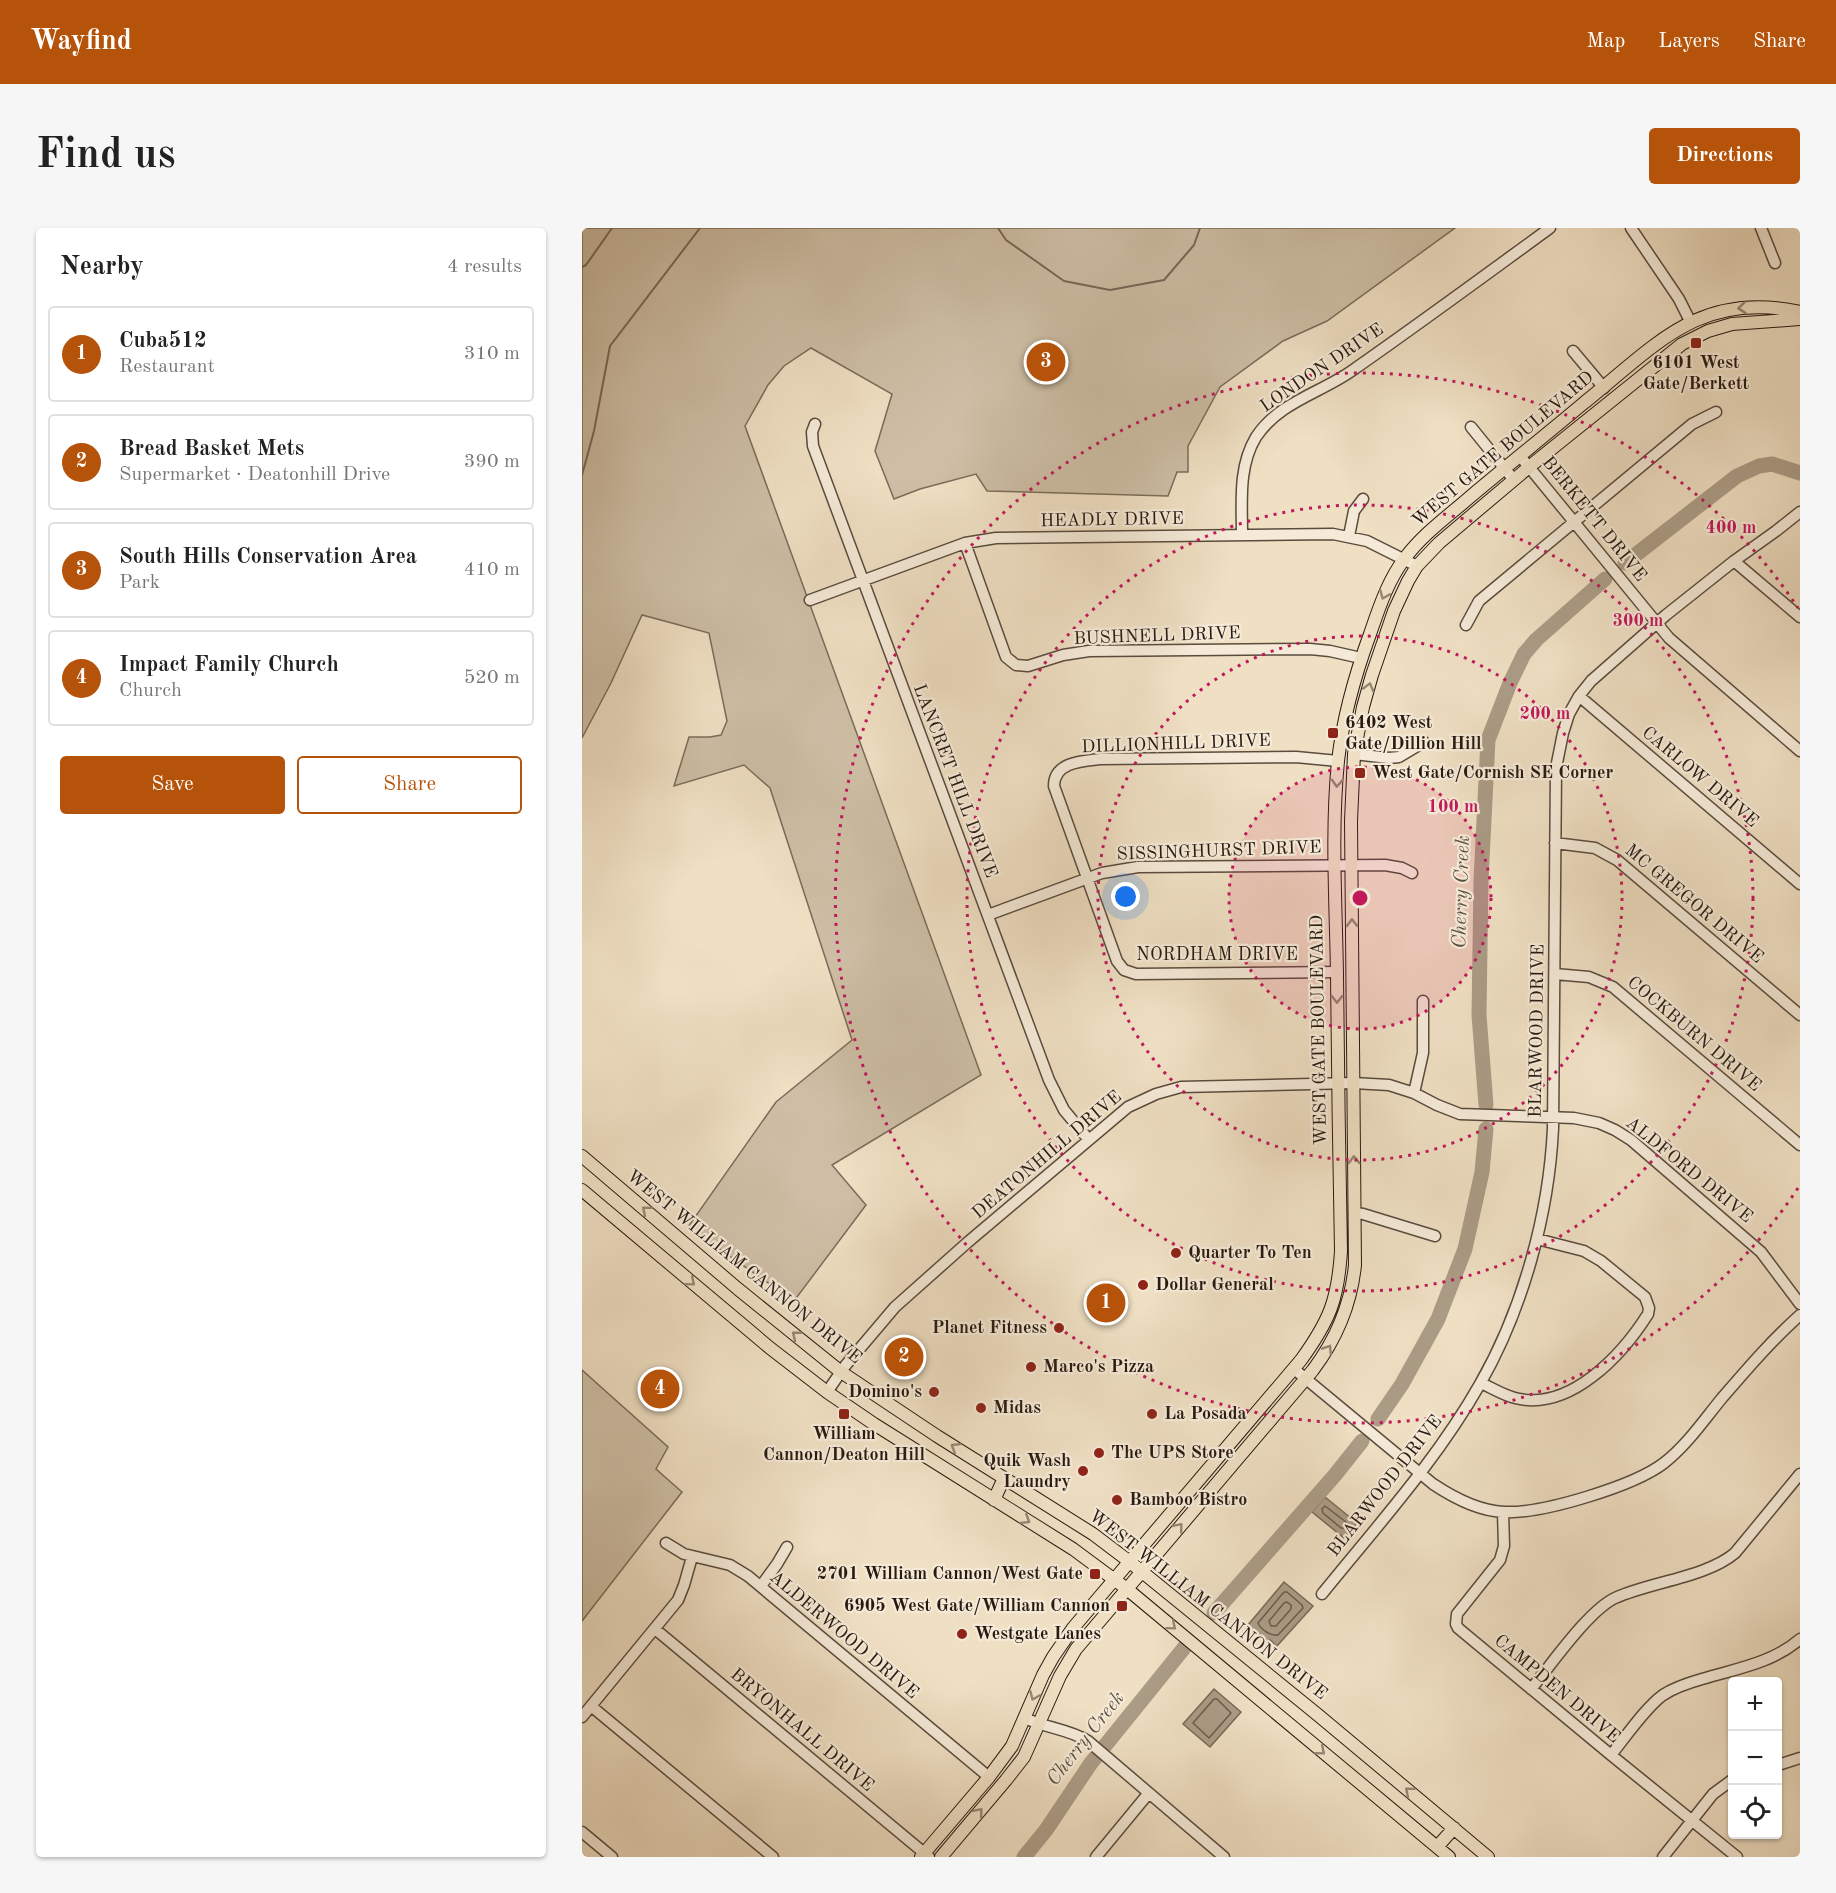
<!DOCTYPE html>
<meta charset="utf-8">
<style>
:root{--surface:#fff;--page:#f6f6f6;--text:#222;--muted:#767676;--line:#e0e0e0;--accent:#b45309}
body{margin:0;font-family:"Old Standard TT",serif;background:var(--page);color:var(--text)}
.controls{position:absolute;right:18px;bottom:18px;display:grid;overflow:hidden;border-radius:6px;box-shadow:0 2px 4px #0004}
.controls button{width:54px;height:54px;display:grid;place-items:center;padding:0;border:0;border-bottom:2px solid var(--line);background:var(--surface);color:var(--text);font:30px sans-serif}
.you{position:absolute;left:544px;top:669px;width:21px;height:21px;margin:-15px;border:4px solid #fff;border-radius:50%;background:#1a73e8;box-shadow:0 0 0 9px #1a73e833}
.badge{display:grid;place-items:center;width:39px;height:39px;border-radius:50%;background:var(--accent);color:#fff;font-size:20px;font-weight:700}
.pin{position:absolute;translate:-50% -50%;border:3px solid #fff;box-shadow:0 2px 6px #0006}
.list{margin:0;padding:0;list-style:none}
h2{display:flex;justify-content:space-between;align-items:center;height:78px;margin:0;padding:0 24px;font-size:26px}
h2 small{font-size:20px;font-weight:400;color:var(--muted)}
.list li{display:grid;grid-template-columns:39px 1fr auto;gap:18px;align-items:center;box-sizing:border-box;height:96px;margin:0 12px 12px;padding:0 12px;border:2px solid var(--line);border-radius:6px}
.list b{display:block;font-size:22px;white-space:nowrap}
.list p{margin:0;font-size:20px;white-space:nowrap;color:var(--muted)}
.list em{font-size:20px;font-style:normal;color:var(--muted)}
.actions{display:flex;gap:12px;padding:18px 24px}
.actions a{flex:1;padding:14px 0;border:2px solid var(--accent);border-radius:6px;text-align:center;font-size:21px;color:var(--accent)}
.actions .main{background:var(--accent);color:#fff}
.icon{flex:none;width:33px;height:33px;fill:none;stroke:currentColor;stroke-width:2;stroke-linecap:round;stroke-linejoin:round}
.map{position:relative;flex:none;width:1218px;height:1629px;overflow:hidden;border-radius:6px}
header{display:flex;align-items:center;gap:36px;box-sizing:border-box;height:84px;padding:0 30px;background:var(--accent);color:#fff}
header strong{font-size:28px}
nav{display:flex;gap:33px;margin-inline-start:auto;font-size:21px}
.intro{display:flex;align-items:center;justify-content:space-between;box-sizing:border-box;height:144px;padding:0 36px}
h1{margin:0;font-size:42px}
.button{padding:15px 27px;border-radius:6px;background:var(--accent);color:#fff;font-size:21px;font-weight:700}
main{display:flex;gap:36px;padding:0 36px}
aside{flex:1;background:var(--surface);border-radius:6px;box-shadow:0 2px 4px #0004}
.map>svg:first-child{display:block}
.green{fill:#cdbea5;stroke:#7a6c5a;stroke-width:1.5}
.water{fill:#ab9c86;stroke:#776857;stroke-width:1.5}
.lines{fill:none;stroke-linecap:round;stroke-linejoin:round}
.shore{stroke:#6a5b4b;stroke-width:1.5}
.stream{stroke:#776857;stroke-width:2}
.river{stroke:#ab9c86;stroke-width:15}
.minor-casing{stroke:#5a4b3d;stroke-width:13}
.major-casing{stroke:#281a10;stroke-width:14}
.minor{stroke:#f5ead8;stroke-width:10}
.major{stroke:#efdfc3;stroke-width:12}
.oneway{stroke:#958672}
.ring{fill:none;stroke:#c2185b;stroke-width:3;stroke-dasharray:3 6}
.poi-dot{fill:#8f2418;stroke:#f5ead8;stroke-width:2}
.labels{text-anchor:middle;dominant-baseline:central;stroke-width:4.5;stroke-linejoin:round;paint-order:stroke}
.poi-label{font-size:18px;font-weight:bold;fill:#281a10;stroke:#f5ead8;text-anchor:start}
.street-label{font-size:18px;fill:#281a10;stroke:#f5ead8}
.water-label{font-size:20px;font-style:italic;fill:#5c4e3f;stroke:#f5ead8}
.centre{fill:#c2185b;stroke:#f5ead8;stroke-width:3}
.ring-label{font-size:18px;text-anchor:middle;font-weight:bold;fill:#c2185b;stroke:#f5ead8;stroke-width:4.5;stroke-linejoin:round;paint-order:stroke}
</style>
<header>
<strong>Wayfind</strong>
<nav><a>Map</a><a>Layers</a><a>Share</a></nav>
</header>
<div class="intro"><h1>Find us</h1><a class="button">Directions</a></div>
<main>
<aside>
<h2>Nearby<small>4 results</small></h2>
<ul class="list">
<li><span class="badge">1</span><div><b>Cuba512</b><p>Restaurant</p></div><em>310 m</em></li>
<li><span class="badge">2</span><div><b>Bread Basket Mets</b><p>Supermarket · Deatonhill Drive</p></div><em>390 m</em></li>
<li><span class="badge">3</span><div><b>South Hills Conservation Area</b><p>Park</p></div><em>410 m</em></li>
<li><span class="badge">4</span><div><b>Impact Family Church</b><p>Church</p></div><em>520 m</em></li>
</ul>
<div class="actions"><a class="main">Save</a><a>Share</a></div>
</aside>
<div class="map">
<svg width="1218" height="1629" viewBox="0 0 1218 1629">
<rect width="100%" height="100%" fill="#efdfc3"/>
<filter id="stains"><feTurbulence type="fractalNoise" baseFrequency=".00333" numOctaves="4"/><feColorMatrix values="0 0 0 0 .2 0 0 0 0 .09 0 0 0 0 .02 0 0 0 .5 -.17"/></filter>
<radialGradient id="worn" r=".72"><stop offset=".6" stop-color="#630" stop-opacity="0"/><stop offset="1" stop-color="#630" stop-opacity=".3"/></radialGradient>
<!-- green -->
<path class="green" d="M0,0H873L745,93L701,113L638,159L606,218V244H595L586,268L405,263L394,246L338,261L312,271L293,223L310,166L229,120L202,138L186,157L163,198L399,847L250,937L284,977L212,1073L106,999L194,874L270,812L188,560L162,537L92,558L107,509H128L139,507L145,493L127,405L60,387L29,455L0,510Z
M0,1142L86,1219L74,1241L100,1264L0,1393Z"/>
<!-- water -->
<path class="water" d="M743,1269L775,1295L762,1310L730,1284Z
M702,1354L731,1378L695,1418L688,1412L686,1414L666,1397Z
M632,1461L659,1484L628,1519L601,1496Z"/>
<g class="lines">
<!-- shore -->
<path class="shore" d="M743,1278L764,1294L763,1300H759L741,1285L740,1281Z
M702,1364H705L720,1377L721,1380L696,1407C689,1408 679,1402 676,1395Z
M705,1374L709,1377V1381L694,1398H689L687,1393L702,1375Z
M632,1471H635L649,1485L627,1510L611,1495Z"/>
<!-- stream -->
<path class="stream" d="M416,0L424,12L482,53L528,62L582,52L612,17L618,0
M0,39L4,37L30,0
M0,247L12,203L28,118L118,0"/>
<!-- river -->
<path class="river" d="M1043,335L1155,248L1177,238L1190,236L1218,245
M904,877L897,787L899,652L906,512L928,455L942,426L954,412L1023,351
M796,1191L820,1156L856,1091L883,1021L900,944L904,901
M632,1385L753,1247L780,1213
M442,1629L464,1602L509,1535L602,1420"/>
<defs>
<path id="minor" d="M1049,0L1097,71L1108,93
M1179,0L1193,35
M991,123L1022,160
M233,196L230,204L231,218L467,852L482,882L507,912
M889,199L932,252
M938,228L1087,410L1218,523
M660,307C660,274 656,239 674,209C697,174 739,165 771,142C837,96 902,48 968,0
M767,308L772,283L781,271
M383,315L424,429L434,437L446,438L481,427L507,423L728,421L748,423L779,430
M1152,333L1218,389
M228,372L383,315L414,310L751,306L785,313L835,338
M884,397L897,373L1110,196L1134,184
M997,468L1218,656
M772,526L807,530L817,529L842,514
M973,615L1013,620L1035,632L1218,787
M406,687L520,645L556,639L803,637L820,640L830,645
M755,744L554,746L542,742L535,733L472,558C472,534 500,533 518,531L714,529L756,533
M973,746L1007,749L1031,759L1218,917
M832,865L841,825V773
M773,985L781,986L853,1008
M712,1141L851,1256C872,1270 896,1283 922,1284C960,1286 1052,1258 1082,1235C1105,1217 1122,1192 1140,1170C1165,1141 1189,1113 1218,1087
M899,1155C910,1160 921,1167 933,1170C988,1184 1040,1127 1066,1086L1067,1080L1063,1069L1019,1033L1002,1023L955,1011
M245,1164L263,1138L313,1079L386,1014L546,879L574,866L599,859L771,855L807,857L832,865L855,877L878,886L992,890L1017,895L1033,902L1049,912L1179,1024L1218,1076
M921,1284L922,1318L918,1332L875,1386L874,1396L876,1400L1029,1527L1155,1629
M84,1315L102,1326L148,1337L166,1348L407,1549
M179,1358L195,1336L205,1319
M740,1366C795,1298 855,1232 898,1156C941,1081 967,986 971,900L974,540L981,505L987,486L997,468L1009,453L1084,387L1152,333L1194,303L1218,284
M73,1401L347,1629
M949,1461C970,1436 1006,1383 1033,1370C1068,1354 1125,1349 1153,1325L1218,1246
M9,1478L191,1629
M0,1489L96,1372L102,1357L110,1329
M443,1490C463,1500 487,1501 506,1513L642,1629
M1029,1527C1043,1510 1063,1480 1081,1467C1093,1459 1106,1455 1120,1451C1153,1441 1191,1435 1218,1411
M1196,1537L1218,1530
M0,1604L30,1629
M514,1629L566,1566
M1081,1629L1131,1566L1150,1552"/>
<path id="major" d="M0,928L156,1061L259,1144L355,1208L511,1306L548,1334L736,1487L906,1629
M0,962L188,1120L245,1164L292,1196L491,1321L545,1361L867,1629
M412,1272L422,1250
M855,1619L872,1600
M339,1629L407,1549L430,1518L461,1447L471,1429L491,1400L719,1132C748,1092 756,1071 759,1023C757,931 756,840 755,748C754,677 749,604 756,533C761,489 773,447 788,406C797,380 806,352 823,330C841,306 865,289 888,269C926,237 965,206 1003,174C1074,117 1118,62 1218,84
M359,1629L424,1552L442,1529L478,1448L494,1421L731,1142C755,1110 769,1077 773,1037L769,593L772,526L781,479L790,447L812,383L826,353L835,338L857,315L947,239L1100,116L1126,103L1150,96L1218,91"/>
</defs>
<!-- minor casing -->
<use href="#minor" class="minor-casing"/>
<!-- major casing -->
<use href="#major" class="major-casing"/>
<!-- minor -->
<use href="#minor" class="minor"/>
<!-- major -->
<use href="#major" class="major"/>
</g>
<!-- one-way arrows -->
<defs><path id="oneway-chevron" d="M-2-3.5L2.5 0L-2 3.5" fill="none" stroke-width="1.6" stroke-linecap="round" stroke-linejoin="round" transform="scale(1.5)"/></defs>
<g class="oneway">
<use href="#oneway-chevron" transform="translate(1160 80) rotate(174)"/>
<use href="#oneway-chevron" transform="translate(802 367) rotate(113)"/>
<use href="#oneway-chevron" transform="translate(787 459) rotate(-75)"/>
<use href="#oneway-chevron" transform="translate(755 555) rotate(94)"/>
<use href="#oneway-chevron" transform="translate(770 695) rotate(-91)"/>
<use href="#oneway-chevron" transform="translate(755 771) rotate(90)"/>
<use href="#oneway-chevron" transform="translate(772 932) rotate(-91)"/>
<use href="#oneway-chevron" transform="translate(64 982) rotate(-140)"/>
<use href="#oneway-chevron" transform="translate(109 1054) rotate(40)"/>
<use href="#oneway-chevron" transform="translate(214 1107) rotate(-141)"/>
<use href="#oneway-chevron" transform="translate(746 1121) rotate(-57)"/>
<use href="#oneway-chevron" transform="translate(373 1219) rotate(-148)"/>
<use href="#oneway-chevron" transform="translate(444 1292) rotate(32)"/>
<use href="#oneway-chevron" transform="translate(597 1299) rotate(-50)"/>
<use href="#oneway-chevron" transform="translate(590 1398) rotate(40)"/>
<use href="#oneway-chevron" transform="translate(452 1468) rotate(113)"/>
<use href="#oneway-chevron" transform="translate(739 1523) rotate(40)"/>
<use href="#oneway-chevron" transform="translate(827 1563) rotate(-140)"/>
<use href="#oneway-chevron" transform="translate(397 1584) rotate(-50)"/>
</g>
<!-- distance rings -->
<circle cx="778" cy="670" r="131" fill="#c2185b" fill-opacity=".12"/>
<g class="ring">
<circle cx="778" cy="670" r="131"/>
<circle cx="778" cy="670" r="262"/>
<circle cx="778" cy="670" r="393"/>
<path d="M1216 960A525 525 0 1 1 1216 380"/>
</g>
<!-- markers -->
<g class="poi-dot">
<rect x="1108" y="109" width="12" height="12" rx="3"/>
<rect x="745" y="499" width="12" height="12" rx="3"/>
<rect x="772" y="539" width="12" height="12" rx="3"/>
<circle cx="594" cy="1025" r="6"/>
<circle cx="561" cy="1057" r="6"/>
<circle cx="477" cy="1100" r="6"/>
<circle cx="449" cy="1139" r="6"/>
<circle cx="352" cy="1164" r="6"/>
<circle cx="399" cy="1180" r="6"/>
<rect x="256" y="1180" width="12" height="12" rx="3"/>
<circle cx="570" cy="1186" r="6"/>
<circle cx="517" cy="1225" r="6"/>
<circle cx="501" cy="1243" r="6"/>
<circle cx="535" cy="1272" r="6"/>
<rect x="507" y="1340" width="12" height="12" rx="3"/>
<rect x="534" y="1372" width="12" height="12" rx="3"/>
<circle cx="380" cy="1406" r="6"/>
</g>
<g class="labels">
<!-- poi labels -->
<g class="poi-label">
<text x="1114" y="135" text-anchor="middle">6101 West<tspan x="1114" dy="21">Gate/Berkett</tspan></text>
<text x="763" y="495">6402 West<tspan x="763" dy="21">Gate/Dillion Hill</tspan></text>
<text x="790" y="545">West Gate/Cornish SE Corner</text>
<text x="606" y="1025">Quarter To Ten</text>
<text x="573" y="1057">Dollar General</text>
<text x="465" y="1100" text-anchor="end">Planet Fitness</text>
<text x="461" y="1139">Marco's Pizza</text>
<text x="340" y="1164" text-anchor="end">Domino's</text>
<text x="411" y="1180">Midas</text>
<text x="582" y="1186">La Posada</text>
<text x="262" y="1206" text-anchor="middle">William<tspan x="262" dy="21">Cannon/Deaton Hill</tspan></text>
<text x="529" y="1225">The UPS Store</text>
<text x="489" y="1233" text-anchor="end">Quik Wash<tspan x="489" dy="21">Laundry</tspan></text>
<text x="547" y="1272">Bamboo Bistro</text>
<text x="501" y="1346" text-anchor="end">2701 William Cannon/West Gate</text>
<text x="528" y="1378" text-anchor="end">6905 West Gate/William Cannon</text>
<text x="392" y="1406">Westgate Lanes</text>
</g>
<!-- street labels -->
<g class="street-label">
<text transform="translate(740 140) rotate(-34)">LONDON DRIVE</text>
<text transform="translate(921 221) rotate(-40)">WEST GATE BOULEVARD</text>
<text transform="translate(1012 291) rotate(51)">BERKETT DRIVE</text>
<text transform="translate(530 292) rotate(-1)">HEADLY DRIVE</text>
<text transform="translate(575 408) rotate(-2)">BUSHNELL DRIVE</text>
<text transform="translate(594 516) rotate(-2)">DILLIONHILL DRIVE</text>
<text transform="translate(1118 549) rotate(40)">CARLOW DRIVE</text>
<text transform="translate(373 553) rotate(69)">LANCRET HILL DRIVE</text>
<text transform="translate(637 623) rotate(-2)">SISSINGHURST DRIVE</text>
<text transform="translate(1112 676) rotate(40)">MC GREGOR DRIVE</text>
<text x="635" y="727">NORDHAM DRIVE</text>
<text transform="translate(737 802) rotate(-91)">WEST GATE BOULEVARD</text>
<text transform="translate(955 803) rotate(-89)">BLARWOOD DRIVE</text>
<text transform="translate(1112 806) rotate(40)">COCKBURN DRIVE</text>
<text transform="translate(465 927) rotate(-40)">DEATONHILL DRIVE</text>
<text transform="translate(1107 942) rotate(39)">ALDFORD DRIVE</text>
<text transform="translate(162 1039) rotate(39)">WEST WILLIAM CANNON DRIVE</text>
<text transform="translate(803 1258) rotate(-52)">BLARWOOD DRIVE</text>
<text transform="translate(626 1377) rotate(38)">WEST WILLIAM CANNON DRIVE</text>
<text transform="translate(262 1407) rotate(40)">ALDERWOOD DRIVE</text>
<text transform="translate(975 1461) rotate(40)">CAMPDEN DRIVE</text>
<text transform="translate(220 1502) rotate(40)">BRYONHALL DRIVE</text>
</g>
<!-- water labels -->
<g class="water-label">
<text transform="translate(880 664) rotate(-88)">Cherry Creek</text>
<text transform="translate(504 1511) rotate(-52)">Cherry Creek</text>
</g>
</g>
<circle cx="778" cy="670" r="9" class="centre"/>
<g class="ring-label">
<text x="1149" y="305">400 m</text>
<text x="1056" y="398">300 m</text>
<text x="963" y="491">200 m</text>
<text x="871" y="584">100 m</text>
</g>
<rect width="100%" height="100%" filter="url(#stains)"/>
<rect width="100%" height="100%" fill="url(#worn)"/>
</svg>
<div class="controls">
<button>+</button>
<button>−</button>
<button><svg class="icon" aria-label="locate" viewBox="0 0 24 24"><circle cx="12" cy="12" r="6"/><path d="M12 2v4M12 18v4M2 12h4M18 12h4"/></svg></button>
</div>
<div class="you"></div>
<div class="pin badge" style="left:524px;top:1075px">1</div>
<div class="pin badge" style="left:322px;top:1129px">2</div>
<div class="pin badge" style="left:464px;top:134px">3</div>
<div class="pin badge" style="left:78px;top:1161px">4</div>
</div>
</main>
